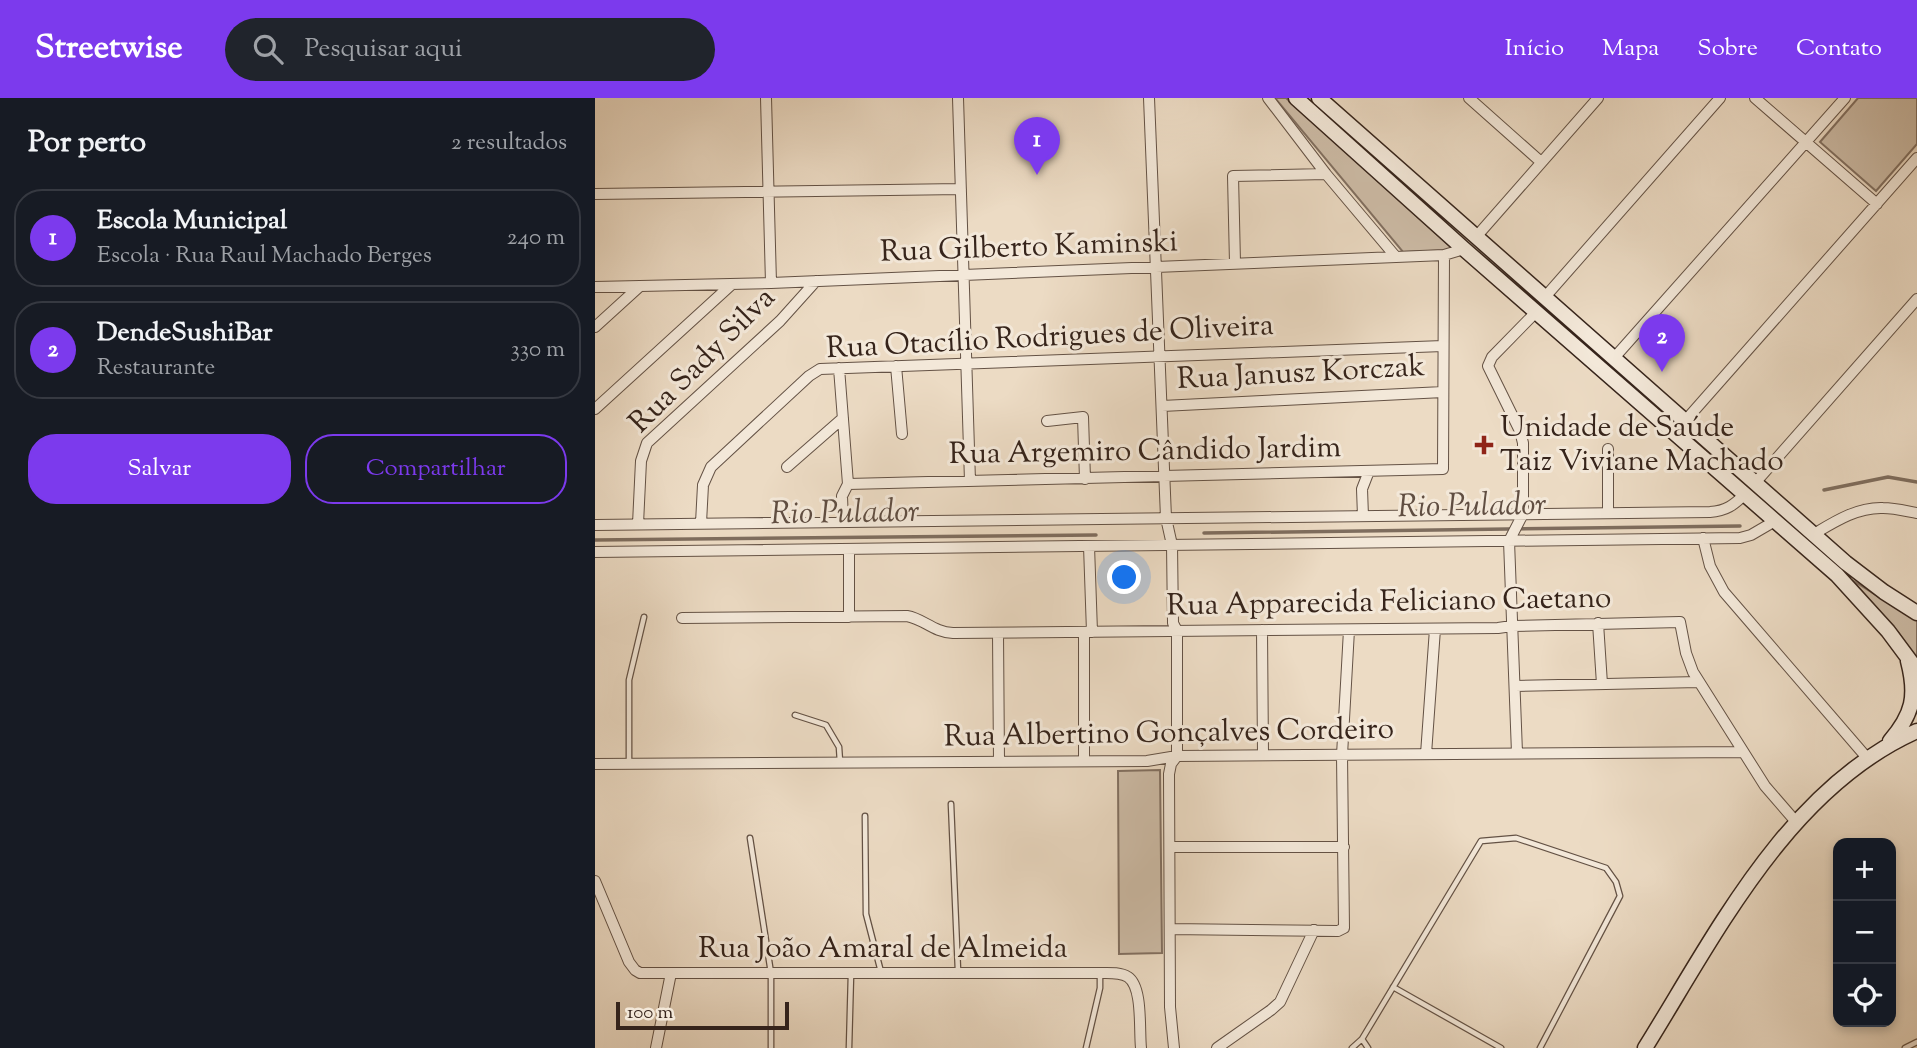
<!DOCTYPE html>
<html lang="pt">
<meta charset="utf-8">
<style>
:root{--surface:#171b24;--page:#20242c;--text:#f1f3f6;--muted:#9ea1a6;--line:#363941;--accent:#7c3aed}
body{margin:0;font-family:"Sorts Mill Goudy",serif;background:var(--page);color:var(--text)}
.controls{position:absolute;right:21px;bottom:21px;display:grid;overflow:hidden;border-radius:14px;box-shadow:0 4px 10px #0003}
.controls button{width:63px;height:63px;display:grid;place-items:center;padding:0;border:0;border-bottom:2px solid var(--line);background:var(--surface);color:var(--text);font:35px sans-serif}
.scale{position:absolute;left:21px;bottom:18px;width:173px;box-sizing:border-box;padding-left:7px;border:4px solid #36241b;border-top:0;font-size:19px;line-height:24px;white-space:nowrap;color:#36241b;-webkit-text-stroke:5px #f3e8d9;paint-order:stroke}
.you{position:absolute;left:530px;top:480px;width:24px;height:24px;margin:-18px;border:5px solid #fff;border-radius:50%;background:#1a73e8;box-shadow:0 0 0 10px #1a73e833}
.badge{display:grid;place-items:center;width:46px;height:46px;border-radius:50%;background:var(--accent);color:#fff;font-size:23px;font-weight:700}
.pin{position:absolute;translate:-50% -58px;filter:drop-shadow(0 2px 4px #0008)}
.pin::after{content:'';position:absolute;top:37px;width:24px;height:21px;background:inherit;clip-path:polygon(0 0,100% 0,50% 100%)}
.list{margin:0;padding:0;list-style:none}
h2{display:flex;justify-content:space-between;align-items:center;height:91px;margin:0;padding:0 28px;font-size:30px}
h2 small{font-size:23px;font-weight:400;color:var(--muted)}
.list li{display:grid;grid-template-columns:46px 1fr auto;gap:21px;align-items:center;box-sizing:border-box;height:98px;margin:0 14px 14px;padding:0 14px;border:2px solid var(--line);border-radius:28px}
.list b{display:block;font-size:26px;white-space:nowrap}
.list p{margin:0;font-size:23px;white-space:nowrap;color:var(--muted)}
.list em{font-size:23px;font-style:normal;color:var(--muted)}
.actions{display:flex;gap:14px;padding:21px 28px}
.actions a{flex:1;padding:16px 0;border:2px solid var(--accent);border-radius:28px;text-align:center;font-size:24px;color:var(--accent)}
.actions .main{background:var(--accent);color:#fff}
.icon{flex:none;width:38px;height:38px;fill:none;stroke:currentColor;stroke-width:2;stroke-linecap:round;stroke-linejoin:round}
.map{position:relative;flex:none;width:1322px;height:950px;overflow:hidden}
header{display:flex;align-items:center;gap:42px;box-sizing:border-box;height:98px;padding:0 35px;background:var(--accent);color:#fff}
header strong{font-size:33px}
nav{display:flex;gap:38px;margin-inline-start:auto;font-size:24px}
.search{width:490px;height:63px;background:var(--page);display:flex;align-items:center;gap:18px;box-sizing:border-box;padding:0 24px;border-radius:38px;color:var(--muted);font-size:26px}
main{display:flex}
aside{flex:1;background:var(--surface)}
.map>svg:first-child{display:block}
.green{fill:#cdbca7;stroke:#827061;stroke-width:2}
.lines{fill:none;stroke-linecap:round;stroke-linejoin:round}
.stream{stroke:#7e6d5e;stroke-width:3.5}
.service-casing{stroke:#645245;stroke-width:7}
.minor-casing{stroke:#645245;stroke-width:12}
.secondary-casing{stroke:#36241b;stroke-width:17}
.service{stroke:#f3e8d9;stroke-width:4.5}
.minor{stroke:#f3e8d9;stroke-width:10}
.secondary{stroke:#f3e8d9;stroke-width:14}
.poi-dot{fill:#8f2418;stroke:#f3e8d9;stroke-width:2.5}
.labels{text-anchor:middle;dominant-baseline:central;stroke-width:6;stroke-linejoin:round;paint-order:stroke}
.street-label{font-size:30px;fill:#36241b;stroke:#f3e8d9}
.poi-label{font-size:30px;fill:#36241b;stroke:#f3e8d9;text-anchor:start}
.water-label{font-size:32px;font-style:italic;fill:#604e42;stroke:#f3e8d9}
</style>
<header>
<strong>Streetwise</strong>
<div class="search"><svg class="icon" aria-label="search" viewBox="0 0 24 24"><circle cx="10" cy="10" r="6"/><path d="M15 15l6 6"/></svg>Pesquisar aqui</div>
<nav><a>Início</a><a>Mapa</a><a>Sobre</a><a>Contato</a></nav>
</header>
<main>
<aside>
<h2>Por perto<small>2 resultados</small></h2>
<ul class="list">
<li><span class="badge">1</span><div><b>Escola Municipal</b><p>Escola · Rua Raul Machado Berges</p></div><em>240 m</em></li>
<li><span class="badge">2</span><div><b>DendeSushiBar</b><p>Restaurante</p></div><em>330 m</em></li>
</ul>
<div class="actions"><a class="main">Salvar</a><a>Compartilhar</a></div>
</aside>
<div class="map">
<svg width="1322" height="950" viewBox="0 0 1322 950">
<rect width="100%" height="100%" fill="#ecdbc4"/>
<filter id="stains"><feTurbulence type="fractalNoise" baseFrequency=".00286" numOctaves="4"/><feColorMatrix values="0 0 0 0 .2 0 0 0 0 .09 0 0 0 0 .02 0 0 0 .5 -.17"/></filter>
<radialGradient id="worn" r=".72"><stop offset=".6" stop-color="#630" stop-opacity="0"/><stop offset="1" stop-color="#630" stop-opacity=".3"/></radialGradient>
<!-- green -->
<path class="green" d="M680,0H691L859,152L808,154Z
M1263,0H1322V46L1281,93L1225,44Z
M1257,482L1322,523V561L1303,534Z
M565,672L567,855L524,856L523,673Z"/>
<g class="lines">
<!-- stream -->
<path class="stream" d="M1229,392L1293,379L1322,384
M609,435L1145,428
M0,442L501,437"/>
<defs>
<path id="service" d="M200,617L231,627L244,649L245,664
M34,665V582L49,519
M356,706L363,873
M270,718L271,816L286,874
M155,740L176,875V950
M798,889L906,950
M767,941L773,950
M254,950L256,876
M491,950L505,890V876
M757,950L767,941L886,743L921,740L1011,770L1021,784L1025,798L945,950
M1310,950L1322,944"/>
<path id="minor" d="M171,0L176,185
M363,0L375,383
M554,0L571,420L577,447L578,525L582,533V658L576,666L574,676L575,909L579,950
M673,0L731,76L801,159
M874,0L946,64
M1160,0L1282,106
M0,96L366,91
M881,139L1003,0
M640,165L638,78L731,76
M0,189L176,185L849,157L869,151
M950,199L1125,0
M0,229L44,189
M1019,260L1250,0
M301,268L307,336
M244,270L253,386L247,398L248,424
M567,308L848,294
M0,311L136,187
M452,323L488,319L490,381
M1090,323L1322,60
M1013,351V415
M192,369L248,320
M1160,385L1322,201
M253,386L848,371L849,157
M768,418L767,391L774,373
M106,425L108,387L116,369L214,278L225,271L848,248
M43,426L46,363L52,345L185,223L221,183
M0,427L1115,414C1131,413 1139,407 1150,396
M1219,436C1239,424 1262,409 1288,410C1299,410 1311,413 1322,415
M1108,440L1115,468L1129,494L1273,661
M494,448L497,534
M254,451V519
M0,454L1145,440L1156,437L1180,423
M87,520L312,518C329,521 338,534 358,535L903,530L917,528L1085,524L1091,555L1098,574L1170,688L1202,725
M1003,525L1007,586
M667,532L668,657
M489,534V663
M403,535L404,664
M920,588L1104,584
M922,655L914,443L928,416V345L925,333L893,268L897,259L942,213
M831,656L840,531
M0,666L552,663L582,658L1148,654
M575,749H749
M0,783L34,864L40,872L45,875H505C513,875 525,874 533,879C548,889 544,932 546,950
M575,831L743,833L749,830L747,657L754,532
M61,950L76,875
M622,950L676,912L685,904L719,832"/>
<path id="secondary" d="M701,0L869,151L1242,477L1293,533L1322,572
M724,0L1251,465L1289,494L1322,515
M1295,643C1318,616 1322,598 1313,563
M1050,950C1121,836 1193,690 1322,633"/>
</defs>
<!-- service casing -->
<use href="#service" class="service-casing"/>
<!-- minor casing -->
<use href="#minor" class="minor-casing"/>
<!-- secondary casing -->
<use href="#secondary" class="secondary-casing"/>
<!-- service -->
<use href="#service" class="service"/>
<!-- minor -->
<use href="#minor" class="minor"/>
<!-- secondary -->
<use href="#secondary" class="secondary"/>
</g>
<!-- markers -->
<path class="poi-dot" d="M885.5 336.5h7v7h7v7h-7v7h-7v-7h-7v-7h7z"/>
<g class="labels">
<!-- street labels -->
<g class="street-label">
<text transform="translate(434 150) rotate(-2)">Rua Gilberto Kaminski</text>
<text transform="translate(455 240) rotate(-3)">Rua Otacílio Rodrigues de Oliveira</text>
<text transform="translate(108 263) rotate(-45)">Rua Sady Silva</text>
<text transform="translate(706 276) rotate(-3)">Rua Janusz Korczak</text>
<text transform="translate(550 354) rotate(-1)">Rua Argemiro Cândido Jardim</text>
<text transform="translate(794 505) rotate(-1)">Rua Apparecida Feliciano Caetano</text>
<text transform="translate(574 636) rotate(-1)">Rua Albertino Gonçalves Cordeiro</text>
<text x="288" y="851">Rua João Amaral de Almeida</text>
</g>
<!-- poi labels -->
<g class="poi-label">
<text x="905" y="330">Unidade de Saúde<tspan x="905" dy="34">Taiz Viviane Machado</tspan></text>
</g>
<!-- water labels -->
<g class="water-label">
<text transform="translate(877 409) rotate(-1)">Rio Pulador</text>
<text transform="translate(250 416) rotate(-1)">Rio Pulador</text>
</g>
</g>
<rect width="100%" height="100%" filter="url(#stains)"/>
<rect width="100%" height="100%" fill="url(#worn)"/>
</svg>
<div class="controls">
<button>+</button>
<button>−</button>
<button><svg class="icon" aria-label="locate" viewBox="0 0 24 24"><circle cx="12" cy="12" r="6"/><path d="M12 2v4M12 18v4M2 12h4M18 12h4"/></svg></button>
</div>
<div class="scale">100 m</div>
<div class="you"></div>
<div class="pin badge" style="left:442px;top:77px">1</div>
<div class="pin badge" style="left:1067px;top:274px">2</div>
</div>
</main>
